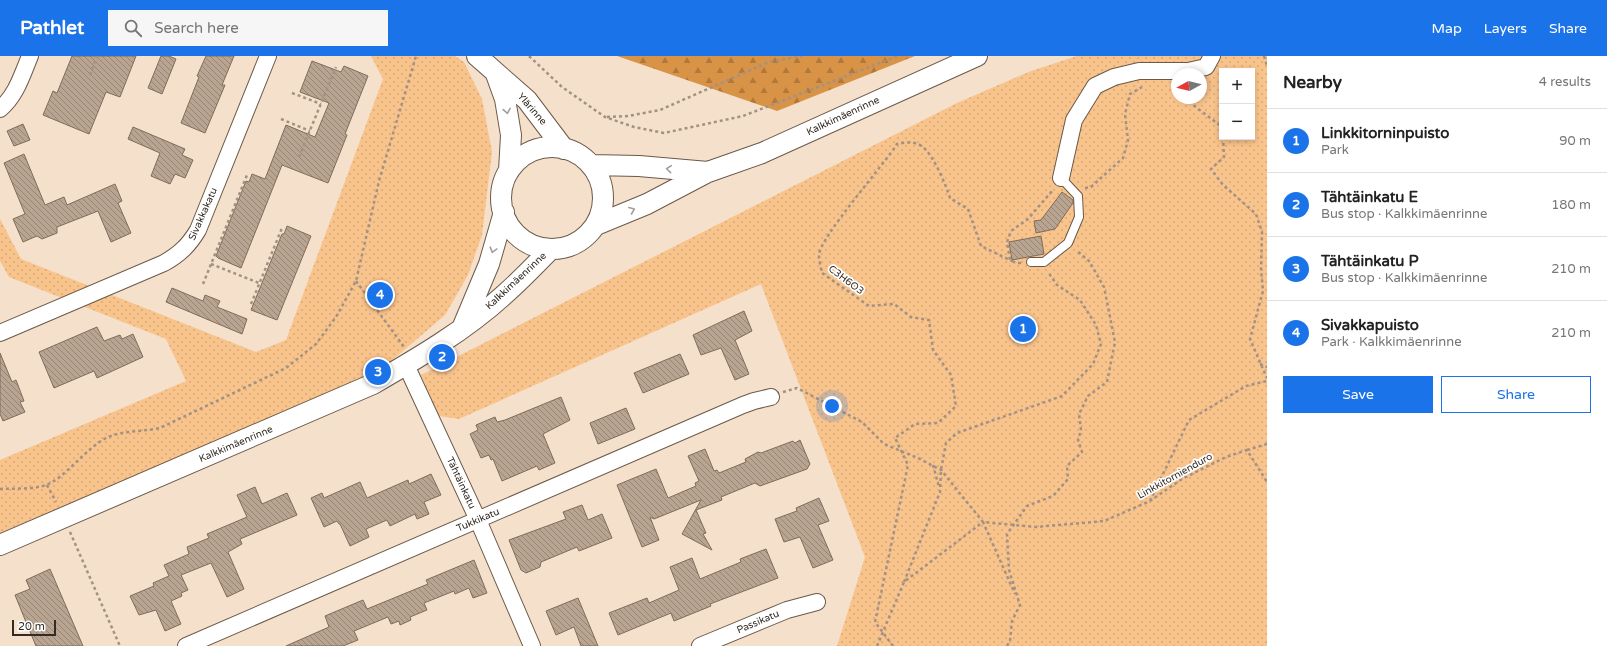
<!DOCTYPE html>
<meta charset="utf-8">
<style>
:root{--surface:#fff;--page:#f6f6f6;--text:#222;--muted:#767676;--line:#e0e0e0;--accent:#1a73e8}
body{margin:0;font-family:"Varela Round",sans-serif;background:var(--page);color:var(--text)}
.controls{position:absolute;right:12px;top:12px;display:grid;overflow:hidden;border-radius:0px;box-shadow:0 2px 6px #0003}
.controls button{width:36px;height:36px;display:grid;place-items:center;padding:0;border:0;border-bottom:1px solid var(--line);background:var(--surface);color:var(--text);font:20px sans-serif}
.compass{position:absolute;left:1171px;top:12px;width:36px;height:36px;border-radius:50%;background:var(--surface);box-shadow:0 2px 6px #0003;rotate:262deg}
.scale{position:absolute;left:12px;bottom:10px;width:44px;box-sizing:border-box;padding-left:4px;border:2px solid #332b23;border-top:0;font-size:11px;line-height:14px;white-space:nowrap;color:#332b23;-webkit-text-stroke:3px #fff;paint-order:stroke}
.you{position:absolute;left:832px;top:350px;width:14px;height:14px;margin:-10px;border:3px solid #fff;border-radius:50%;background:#1a73e8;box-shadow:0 0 0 6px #1a73e833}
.badge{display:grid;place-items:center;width:26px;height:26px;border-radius:50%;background:var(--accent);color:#fff;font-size:13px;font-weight:700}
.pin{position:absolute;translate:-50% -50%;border:2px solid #fff;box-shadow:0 1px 4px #0006}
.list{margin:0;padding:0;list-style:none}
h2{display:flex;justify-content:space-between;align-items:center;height:52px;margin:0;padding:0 16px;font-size:17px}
h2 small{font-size:13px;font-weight:400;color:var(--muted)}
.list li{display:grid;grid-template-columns:26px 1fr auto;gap:12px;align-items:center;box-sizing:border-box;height:64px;padding:0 16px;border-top:1px solid var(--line)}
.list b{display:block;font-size:15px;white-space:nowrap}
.list p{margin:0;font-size:13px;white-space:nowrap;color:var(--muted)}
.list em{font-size:13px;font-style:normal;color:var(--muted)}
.actions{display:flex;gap:8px;padding:12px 16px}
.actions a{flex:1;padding:9px 0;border:1px solid var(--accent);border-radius:0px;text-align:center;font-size:14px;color:var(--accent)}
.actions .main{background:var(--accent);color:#fff}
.icon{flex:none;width:22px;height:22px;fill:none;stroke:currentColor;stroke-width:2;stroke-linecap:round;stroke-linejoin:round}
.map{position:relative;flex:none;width:1267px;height:590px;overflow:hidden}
header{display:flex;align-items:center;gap:24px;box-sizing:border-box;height:56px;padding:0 20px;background:var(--accent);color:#fff}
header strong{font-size:19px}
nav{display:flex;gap:22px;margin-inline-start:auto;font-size:14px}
.search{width:280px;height:36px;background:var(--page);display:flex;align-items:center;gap:10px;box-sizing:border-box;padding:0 14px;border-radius:0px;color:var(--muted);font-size:15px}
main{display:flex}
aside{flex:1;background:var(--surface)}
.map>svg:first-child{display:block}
.forest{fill:url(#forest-firs)}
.park{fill:url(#park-dots);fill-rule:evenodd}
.building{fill:url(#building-back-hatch);stroke:#7f6c5a}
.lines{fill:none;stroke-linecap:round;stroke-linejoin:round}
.service-casing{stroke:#6b5948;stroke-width:10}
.minor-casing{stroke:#6b5948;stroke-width:18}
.tertiary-casing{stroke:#6b5948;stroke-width:22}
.path{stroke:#a29283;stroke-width:2.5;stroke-dasharray:3 3;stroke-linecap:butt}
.service{stroke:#fff;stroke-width:8}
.minor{stroke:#fff;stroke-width:16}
.tertiary{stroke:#fff;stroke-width:20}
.oneway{stroke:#a3a09c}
.labels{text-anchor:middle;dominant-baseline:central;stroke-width:3.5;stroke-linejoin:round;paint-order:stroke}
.street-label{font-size:10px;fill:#332b23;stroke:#fff}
</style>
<header>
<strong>Pathlet</strong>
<div class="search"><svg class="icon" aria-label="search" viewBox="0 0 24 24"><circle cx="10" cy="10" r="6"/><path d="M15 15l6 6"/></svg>Search here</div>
<nav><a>Map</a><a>Layers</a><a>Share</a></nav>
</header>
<main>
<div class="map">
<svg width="1267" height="590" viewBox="0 0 1267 590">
<defs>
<pattern id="forest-firs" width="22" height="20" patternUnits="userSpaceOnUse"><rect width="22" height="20" fill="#d99346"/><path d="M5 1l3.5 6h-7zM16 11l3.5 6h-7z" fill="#b1783a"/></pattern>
<pattern id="park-dots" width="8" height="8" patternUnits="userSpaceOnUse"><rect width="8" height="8" fill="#f9c38c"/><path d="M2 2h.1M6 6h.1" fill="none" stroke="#d6a878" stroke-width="1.8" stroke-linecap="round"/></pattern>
<pattern id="building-back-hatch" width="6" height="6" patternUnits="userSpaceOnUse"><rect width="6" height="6" fill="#b8a491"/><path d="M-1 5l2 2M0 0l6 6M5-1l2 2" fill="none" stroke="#968676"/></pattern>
</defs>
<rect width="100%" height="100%" fill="#f5e0cb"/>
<!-- forest -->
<path class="forest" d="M617,0H915L777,55Z"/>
<!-- park -->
<path class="park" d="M371,0H455L464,6L482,43L492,96L482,179L468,219L445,259L383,312L335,335L0,477V404L186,325L166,283L9,221L0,205V163L21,203L256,296L286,284L383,23Z
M1077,0H1267V590H837L865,501L761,228L459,363L439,360L421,319L957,47L1031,15ZM1222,15H1252V81H1222ZM1177,18H1201V42H1177Z"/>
<!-- building -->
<path class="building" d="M72,0H136L120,41L106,36L89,78L43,59L53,35L57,37Z
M161,0H169L176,3L162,38L148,32Z
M206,0H234L222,29H225L205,77L181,67L199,21L197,20Z
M312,5L341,16L344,10L368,20L345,78L347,79L328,127L282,109L241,212L218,202L216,200L246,125L249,126L252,118L265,123L286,69L315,81L329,47L300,36Z
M23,68L30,84L14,90L7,75Z
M133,71L185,93L182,99L193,104L185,122L175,118L170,128L151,120L160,97L128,83Z
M24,98L45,149L64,141L67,149L115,128L122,145L118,147L131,177L111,186L98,155L57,171V177L42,183L37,180L23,186L13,163L25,158L4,107Z
M1062,136L1073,144V147L1055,173L1036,177L1034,165L1041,164Z
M287,170L311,180L277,264L251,254L282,178H284Z
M1041,180L1044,198L1012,204L1009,186Z
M172,232L203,245L205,239L220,245L217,251L247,263L242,278L166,246Z
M744,255L752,275L735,284L749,318L735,324L721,292L701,299L693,279Z
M97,271L104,285L120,279L122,283L133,278L143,301L97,322L94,315L54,332L39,296Z
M0,297L12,326L16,324L24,345L20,346L25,356L3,365L0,358Z
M680,298L689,318L643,337L634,317Z
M561,341L570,364L543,378L555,407L539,414L537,410L502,425L493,403L491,404L489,399L481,402L470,378L478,374L476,369L495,361L497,366L505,364Z
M626,352L635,373L598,388L590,367Z
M800,384L810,408L807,413L760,430L755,427L721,441L722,444L696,454L706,477L703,478L712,494L682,478L701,444L654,463L650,461L659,484L642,491L617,429L656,413L668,442L696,430L695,427L699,425L688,400L705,393L714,415L717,414L719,417L746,406L745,403L758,396L761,397L793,385L795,387Z
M431,418L441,439L424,446L429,458L417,463L415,458L390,470L387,464L366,473L369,481L350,490L340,468H339L337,465L324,471L311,442L322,437L324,442L360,426L367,442L408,424L409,428Z
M255,431L262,448L287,437L297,459L240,483L242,488L228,496L244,533L227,541L211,507L181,519L188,534L181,537L182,540L171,545L181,568L165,575L156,554L139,559L130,540L154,530L153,527L169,520L164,509L189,498L187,491L209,482L207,478L247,461L237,439Z
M819,442L829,465L818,469L833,504L813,512L800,481L784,486L775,463L797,455L796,452Z
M582,449L588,464L602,458L612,482L579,495L577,491L541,506L540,511L526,517L521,514L509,484L566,463L563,456Z
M766,493L778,522L710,548L711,550L674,565L671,557L618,579L609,557L647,542L649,547L679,534L670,511L692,502L700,523L741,506L740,503Z
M474,504L487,537L473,542L469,532L455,538L454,535L424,547L427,554L410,561L411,564L400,569L399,565L391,568L388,561L354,575L358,584L343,590H286L329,571L325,560L363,544L367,553L428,528L426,524Z
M50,513L83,590H36L26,566L15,539L30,533L26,524Z
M578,542L598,590H581L574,571L556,579L546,555Z"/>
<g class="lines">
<defs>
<path id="service" d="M1031,206H1044L1068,187L1079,161L1078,140L1061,122"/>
<path id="minor" d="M0,53C16,40 22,19 30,0
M1061,122L1074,64L1095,30L1114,21L1139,15H1188L1206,11L1212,0
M0,277L164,207C180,198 189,189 198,174L268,0
M406,309L478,464L532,590
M186,590L743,349L754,345L771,341
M700,590L787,554L817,546"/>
<path id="tertiary" d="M477,0L527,44L564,93
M496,18L505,43L511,79L509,115
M501 142a51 51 0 1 1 102 0a51 51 0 1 1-102 0Z
M591,109L639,110L708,116
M596,169L647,148L708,116L762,97L977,0
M463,270L489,208L504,156
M0,489L373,328C418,302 466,274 505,238C521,224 536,208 551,193"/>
</defs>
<!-- service casing -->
<use href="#service" class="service-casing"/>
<!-- minor casing -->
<use href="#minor" class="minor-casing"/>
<!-- tertiary casing -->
<use href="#tertiary" class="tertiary-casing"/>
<!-- path -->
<path class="path" d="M529,0L562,31L605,61L634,71L664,77L743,60L898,0
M1264,0L1267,10
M90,19L97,0
M1172,30L1177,35
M292,37L321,48
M1184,42L1222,71
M607,61L628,60L660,54L769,6L802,0
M281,63L310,75
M1223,81L1224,101L1211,113L1223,129L1256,158L1262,176L1261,213L1263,235L1250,283L1267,322
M299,101L336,11
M1085,132L1091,131L1123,102L1128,84L1125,58L1130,38L1142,31
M1021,207H1016L1010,204L1007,186L1011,175L1028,163L1053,134
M211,208L259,227
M356,225L404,291
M203,228L247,119
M251,248L282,172
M1260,308L1267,311
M783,336L797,332L862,366L884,388L918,402L941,414L983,466L1036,471L1104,465L1150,445L1182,423L1226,401L1247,394L1267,426
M1247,394L1267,388
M933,409L939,431
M47,429L56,446
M0,433C15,432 31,434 46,429C64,423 85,393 106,382C123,374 142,376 160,372L286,312L316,288L336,261L356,225L379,125L416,0
M1150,445L1189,364L1246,330L1267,325
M70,476L120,590
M904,526L940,436L941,414L946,387L957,377L1062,340L1093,308L1101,288L1096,269L1080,244L1057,229L1048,216
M877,590L904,526L983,466L1015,538
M893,590L875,566L908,409L895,382L915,368L938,367L956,350L951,319L933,294L929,264L911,261L894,248L869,250L822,217C821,212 819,205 819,199C820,181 884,109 897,88C906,86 917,85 924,92C934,101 946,129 950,142L968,153L981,190L1016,207
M1007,590L1010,585L1012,565L1020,549L1009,514L1007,478L1027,450L1053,440L1068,423L1067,410L1082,396L1078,384L1081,374L1079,358L1088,340L1107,326L1115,286L1104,231L1089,205L1076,194"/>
<!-- service -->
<use href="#service" class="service"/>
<!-- minor -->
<use href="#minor" class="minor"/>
<!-- tertiary -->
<use href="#tertiary" class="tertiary"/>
</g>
<!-- one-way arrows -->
<defs><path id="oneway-chevron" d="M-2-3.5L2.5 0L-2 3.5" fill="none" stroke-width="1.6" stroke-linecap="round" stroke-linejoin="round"/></defs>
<g class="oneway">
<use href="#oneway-chevron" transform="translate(507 55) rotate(80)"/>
<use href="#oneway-chevron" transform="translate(669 113) rotate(-175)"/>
<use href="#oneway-chevron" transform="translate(632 154) rotate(-22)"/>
<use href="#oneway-chevron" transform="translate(493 194) rotate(105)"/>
</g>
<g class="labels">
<!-- street labels -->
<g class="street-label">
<text transform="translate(532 53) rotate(49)">Ylärinne</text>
<text transform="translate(843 60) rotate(-25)">Kalkkimäenrinne</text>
<text transform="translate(203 158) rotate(-66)">Sivakkakatu</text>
<text transform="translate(846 224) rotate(37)">C3H6O3</text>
<text transform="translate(516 225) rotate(-43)">Kalkkimäenrinne</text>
<text transform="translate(236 388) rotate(-23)">Kalkkimäenrinne</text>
<text transform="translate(1175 420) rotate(-29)">Linkkitornienduro</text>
<text transform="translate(461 427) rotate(65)">Tähtäinkatu</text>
<text transform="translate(478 464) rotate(-23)">Tukkikatu</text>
<text transform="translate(758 566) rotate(-23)">Passikatu</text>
</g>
</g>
</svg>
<div class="controls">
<button>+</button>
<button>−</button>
</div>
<svg class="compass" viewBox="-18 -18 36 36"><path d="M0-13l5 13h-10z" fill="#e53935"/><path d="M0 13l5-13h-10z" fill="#767676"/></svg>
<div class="scale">20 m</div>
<div class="you"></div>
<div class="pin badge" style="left:1023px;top:273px">1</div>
<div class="pin badge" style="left:442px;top:301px">2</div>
<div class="pin badge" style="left:378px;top:316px">3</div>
<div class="pin badge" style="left:380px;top:239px">4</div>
</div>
<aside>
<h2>Nearby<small>4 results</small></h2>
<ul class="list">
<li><span class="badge">1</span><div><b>Linkkitorninpuisto</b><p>Park</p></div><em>90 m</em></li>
<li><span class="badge">2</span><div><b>Tähtäinkatu E</b><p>Bus stop · Kalkkimäenrinne</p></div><em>180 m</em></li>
<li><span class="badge">3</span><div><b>Tähtäinkatu P</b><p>Bus stop · Kalkkimäenrinne</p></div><em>210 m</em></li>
<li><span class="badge">4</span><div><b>Sivakkapuisto</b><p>Park · Kalkkimäenrinne</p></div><em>210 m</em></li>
</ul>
<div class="actions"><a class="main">Save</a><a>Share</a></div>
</aside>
</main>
